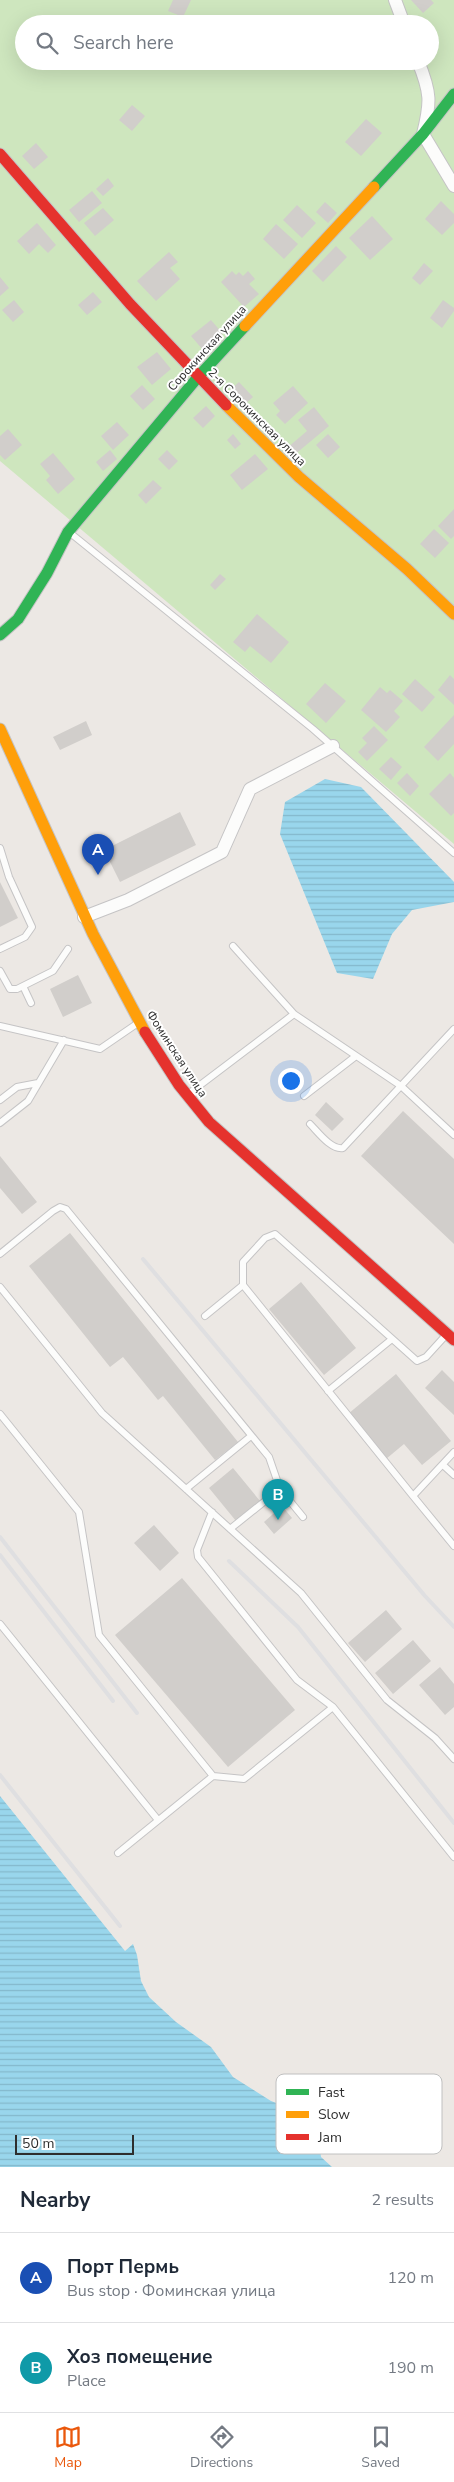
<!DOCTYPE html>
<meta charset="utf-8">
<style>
:root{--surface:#fff;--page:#f6f6f7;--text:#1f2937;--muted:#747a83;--line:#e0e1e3;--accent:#ea580c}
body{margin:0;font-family:"Nunito Sans",sans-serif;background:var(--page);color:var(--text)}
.scale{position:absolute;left:15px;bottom:12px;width:119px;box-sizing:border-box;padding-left:5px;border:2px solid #2e2e2e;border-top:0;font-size:14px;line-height:18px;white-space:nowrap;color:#2e2e2e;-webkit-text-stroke:4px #fff;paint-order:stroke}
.you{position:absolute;left:290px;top:1080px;width:18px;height:18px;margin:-12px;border:4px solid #fff;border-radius:50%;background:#1a73e8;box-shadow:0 0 0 8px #1a73e833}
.badge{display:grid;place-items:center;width:32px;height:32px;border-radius:50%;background:var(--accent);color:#fff;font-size:16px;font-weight:700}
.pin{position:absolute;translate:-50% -41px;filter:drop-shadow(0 1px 2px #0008)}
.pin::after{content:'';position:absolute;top:26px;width:18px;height:15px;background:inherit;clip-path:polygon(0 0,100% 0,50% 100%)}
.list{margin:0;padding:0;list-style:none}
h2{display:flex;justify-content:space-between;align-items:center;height:65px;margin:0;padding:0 20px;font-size:21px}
h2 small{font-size:16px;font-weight:400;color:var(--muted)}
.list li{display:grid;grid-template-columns:32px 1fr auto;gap:15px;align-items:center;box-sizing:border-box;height:90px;padding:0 20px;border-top:1px solid var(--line)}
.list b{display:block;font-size:19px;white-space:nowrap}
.list p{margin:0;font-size:16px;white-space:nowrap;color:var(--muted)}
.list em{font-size:16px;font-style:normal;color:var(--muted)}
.icon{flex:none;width:28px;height:28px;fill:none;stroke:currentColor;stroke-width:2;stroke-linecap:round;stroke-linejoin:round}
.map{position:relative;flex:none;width:454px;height:2167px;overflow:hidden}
.search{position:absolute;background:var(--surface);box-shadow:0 5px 20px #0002;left:15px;right:15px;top:15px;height:55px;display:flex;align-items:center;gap:12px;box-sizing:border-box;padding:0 18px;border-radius:28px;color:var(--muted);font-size:19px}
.sheet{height:245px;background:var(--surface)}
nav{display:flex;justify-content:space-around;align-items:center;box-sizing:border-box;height:70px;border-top:1px solid var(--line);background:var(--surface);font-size:14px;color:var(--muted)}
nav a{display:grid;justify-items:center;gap:2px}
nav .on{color:var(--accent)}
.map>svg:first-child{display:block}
.grass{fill:#cee6be;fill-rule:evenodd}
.water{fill:url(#water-rules)}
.building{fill:#d1cecb}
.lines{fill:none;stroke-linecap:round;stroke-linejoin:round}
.lane-casing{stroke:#c5c4c5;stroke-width:8}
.street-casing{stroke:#c5c4c5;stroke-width:14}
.fast-casing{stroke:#c5c4c5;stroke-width:13}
.slow-casing{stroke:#c5c4c5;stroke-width:13}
.jam-casing{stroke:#c5c4c5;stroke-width:13}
.lane{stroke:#fcfcfb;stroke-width:6}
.street{stroke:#fcfcfb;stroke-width:12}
.fast{stroke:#30b455;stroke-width:11}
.slow{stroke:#ff9f0a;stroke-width:11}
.jam{stroke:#e5322d;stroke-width:11}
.rail{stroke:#dfdfe1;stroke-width:4}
.labels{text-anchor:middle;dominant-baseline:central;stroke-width:4;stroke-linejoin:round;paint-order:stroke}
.street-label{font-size:12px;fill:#2e2e2e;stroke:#fff}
.key{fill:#fff;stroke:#c0c0c0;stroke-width:1}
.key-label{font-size:14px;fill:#2e2e2e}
</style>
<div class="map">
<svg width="454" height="2167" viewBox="0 0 454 2167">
<defs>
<pattern id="water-rules" width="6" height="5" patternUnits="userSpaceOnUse" patternTransform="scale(1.25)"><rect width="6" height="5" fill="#99d6ec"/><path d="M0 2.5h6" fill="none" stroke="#84b8cb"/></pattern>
</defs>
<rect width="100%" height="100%" fill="#ece8e4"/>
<!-- grass -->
<path class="grass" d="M0,0H454V844L0,461ZM24,24H430V61H24Z"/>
<!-- water -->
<path class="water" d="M325,779L361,787L454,882V902L412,910L392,934L373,979L337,973L280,834L285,802Z
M0,1796L125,1951L133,1944L137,1955L141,1981L149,1997L176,2022L211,2047L233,2077L271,2101L306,2114L317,2127L321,2157L332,2167H0Z"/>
<!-- building -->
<path class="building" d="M173,0H191L183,17L168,11Z
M411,0H431L434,3L423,13Z
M267,61H283L279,69L266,64Z
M132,105L145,116L132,131L119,120Z
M366,119L382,133L361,156L345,142Z
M36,143L48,157L34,169L22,156Z
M108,178L114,186L103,196L96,189Z
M92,191L102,203L79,222L69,210Z
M441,201L454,214V223L442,235L425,219Z
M325,202L337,213L328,223L316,212Z
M297,205L316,223L302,238L283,220Z
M103,208L114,220L95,236L84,223Z
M372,216L393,239L370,260L349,238Z
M37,223L56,245L48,253L39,244L29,254L17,241Z
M276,224L298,244L284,259L263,239Z
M336,246L347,257L323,282L312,271Z
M169,252L178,262L170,268L180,279L156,301L137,281Z
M424,263L433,271L420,285L412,278Z
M232,271L236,275L239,272L243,276L248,271L255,279L249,284L259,294L244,307L221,282Z
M0,277L9,288L0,296Z
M93,292L102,302L87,315L78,305Z
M14,300L24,312L13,322L2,310Z
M443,300L454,308V311L442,328L430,318Z
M211,320L223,334L203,350L191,336Z
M157,352L171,369L152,385L137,367Z
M239,382L253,397L243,406L229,391Z
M142,385L155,399L143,410L130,396Z
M293,386L308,403L285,424L276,415L280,411L273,403Z
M206,406L215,416L203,428L193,418Z
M314,407L329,426L293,456L287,448L307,431L298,420Z
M117,422L129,435L113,450L101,436Z
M8,429L22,445L5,460L0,455V436Z
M233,434L241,444L235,449L227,440Z
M328,434L340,447L328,458L316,445Z
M110,450L117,459L103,471L96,462Z
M167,450L178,461L169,470L158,459Z
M53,453L75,479L58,494L46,480L50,476L40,464Z
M255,454L268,469L242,490L230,475Z
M153,480L162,488L146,504L138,495Z
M454,509V536L451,539L438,526Z
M434,529L449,543L435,558L420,544Z
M220,574L226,579L215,590L210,585Z
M257,614L289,642L271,663L250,646L245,652L233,642Z
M450,675L454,679V705L438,690Z
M415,679L435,697L422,712L402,694Z
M325,683L346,701L326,723L306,704Z
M380,687L387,693L390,690L403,701L394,711L400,717L386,732L361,710Z
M454,715V744L438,761L424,747Z
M86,721L92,735L60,750L53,737Z
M374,726L388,740L367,761L358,752L367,743L362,738Z
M391,757L402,767L391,780L379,769Z
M407,773L419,786L410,796L397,783Z
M450,773L454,778V813L451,816L429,794Z
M180,812L196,845L120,882L104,850Z
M0,882L18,918L0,927Z
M78,975L92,1003L63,1017L50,989Z
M326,1102L344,1119L332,1131L315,1115Z
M403,1111L454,1159V1244L361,1156Z
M0,1156L37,1202L22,1214L0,1188Z
M70,1233L238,1442L215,1460L163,1396L158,1400L123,1357L110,1367L29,1266Z
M301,1282L356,1348L324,1375L269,1309Z
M442,1370L454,1382V1415L425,1388Z
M396,1374L451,1441L422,1465L404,1444L386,1459L348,1414Z
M233,1468L260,1501L236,1521L209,1488Z
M282,1506L292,1518L274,1534L264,1522Z
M154,1525L179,1553L160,1571L134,1543Z
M182,1578L295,1710L228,1767L115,1635Z
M386,1610L402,1629L365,1662L348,1643Z
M413,1640L431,1661L393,1694L375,1673Z
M440,1667L454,1684V1707L445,1715L419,1685Z"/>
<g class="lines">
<defs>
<path id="lane" d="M69,532L313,729L454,853
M0,848L9,877L32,927L25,937L0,949
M233,946L294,1014
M0,971L10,989H17L53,971L68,949
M23,986L31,1003
M0,1026L100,1049L138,1023
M187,1095L294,1014L401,1086L454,1135
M304,1096L356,1056
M0,1100L17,1087L38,1083
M0,1123L28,1101L64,1040
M310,1124C318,1132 331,1150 343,1148L454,1029
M0,1254L53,1211L60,1207L66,1209L269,1457L280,1489L303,1517
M243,1285V1262L265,1238L275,1234L417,1361L426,1357L446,1335
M0,1287L102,1413L301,1593L387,1700L435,1738L454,1759
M205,1316L243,1285L413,1496L454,1452
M328,1391L392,1339
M0,1414L79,1512L99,1635L213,1776L118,1853
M443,1465L454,1475
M186,1489L251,1436
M413,1496L454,1546
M212,1512L197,1550L198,1557L297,1680L333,1707
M230,1529L280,1489
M0,1624L158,1820
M213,1776L244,1779L333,1707L454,1857"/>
<path id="street" d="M395,0L404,24
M418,61C431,93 431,102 423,134L454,186
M84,917L128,900L222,852L250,789L333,746"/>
<path id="fast" d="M374,187L423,134L454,94
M0,635L18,619L47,573L68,532L198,377L245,326"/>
<path id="slow" d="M245,326L374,187
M226,405L299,477L407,569L454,614
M0,729L93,934L145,1032"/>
<path id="jam" d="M0,154L130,304L226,405
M145,1032L179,1085L209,1122L454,1340"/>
</defs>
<!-- lane casing -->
<use href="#lane" class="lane-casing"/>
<!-- street casing -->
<use href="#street" class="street-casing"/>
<!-- fast casing -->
<use href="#fast" class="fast-casing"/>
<!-- slow casing -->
<use href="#slow" class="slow-casing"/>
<!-- jam casing -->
<use href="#jam" class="jam-casing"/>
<!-- lane -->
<use href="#lane" class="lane"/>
<!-- street -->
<use href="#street" class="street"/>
<!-- fast -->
<use href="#fast" class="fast"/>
<!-- slow -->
<use href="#slow" class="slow"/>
<!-- jam -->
<use href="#jam" class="jam"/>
<!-- rail -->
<path class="rail" d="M143,1259L425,1596L454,1627
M0,1537L137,1713
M0,1555L113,1701
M229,1561L298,1627L454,1823
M0,1775L120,1926"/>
</g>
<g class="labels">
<!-- street labels -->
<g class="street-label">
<text transform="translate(207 348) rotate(-48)">Сорокинская улица</text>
<text transform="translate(257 417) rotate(45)">2-я Сорокинская улица</text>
<text transform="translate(177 1054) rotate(57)">Фоминская улица</text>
</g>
</g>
<!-- legend -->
<rect x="276" y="2074" width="166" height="80" rx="8" class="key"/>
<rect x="286" y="2089" width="23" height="6" fill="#30b455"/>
<rect x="286" y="2111" width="23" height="7" fill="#ff9f0a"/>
<rect x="286" y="2134" width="23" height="6" fill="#e5322d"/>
<g class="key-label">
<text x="318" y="2097">Fast</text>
<text x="318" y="2119">Slow</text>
<text x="318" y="2142">Jam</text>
</g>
</svg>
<div class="scale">50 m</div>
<div class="you"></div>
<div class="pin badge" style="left:98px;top:875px;background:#1a4fb4">A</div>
<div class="pin badge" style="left:278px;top:1520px;background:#0f9aa8">B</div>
<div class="search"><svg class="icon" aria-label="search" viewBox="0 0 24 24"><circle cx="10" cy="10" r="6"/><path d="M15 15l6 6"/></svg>Search here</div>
</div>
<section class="sheet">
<h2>Nearby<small>2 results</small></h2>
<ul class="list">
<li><span class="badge" style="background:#1a4fb4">A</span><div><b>Порт Пермь</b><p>Bus stop · Фоминская улица</p></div><em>120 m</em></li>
<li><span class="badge" style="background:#0f9aa8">B</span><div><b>Хоз помещение</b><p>Place</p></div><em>190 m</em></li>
</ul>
</section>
<nav>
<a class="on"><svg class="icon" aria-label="map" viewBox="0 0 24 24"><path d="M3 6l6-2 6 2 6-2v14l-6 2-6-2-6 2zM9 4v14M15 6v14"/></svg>Map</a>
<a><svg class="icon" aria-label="directions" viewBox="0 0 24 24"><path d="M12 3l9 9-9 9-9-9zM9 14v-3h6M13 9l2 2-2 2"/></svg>Directions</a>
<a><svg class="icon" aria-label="saved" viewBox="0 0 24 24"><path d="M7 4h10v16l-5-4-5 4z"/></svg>Saved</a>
</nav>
